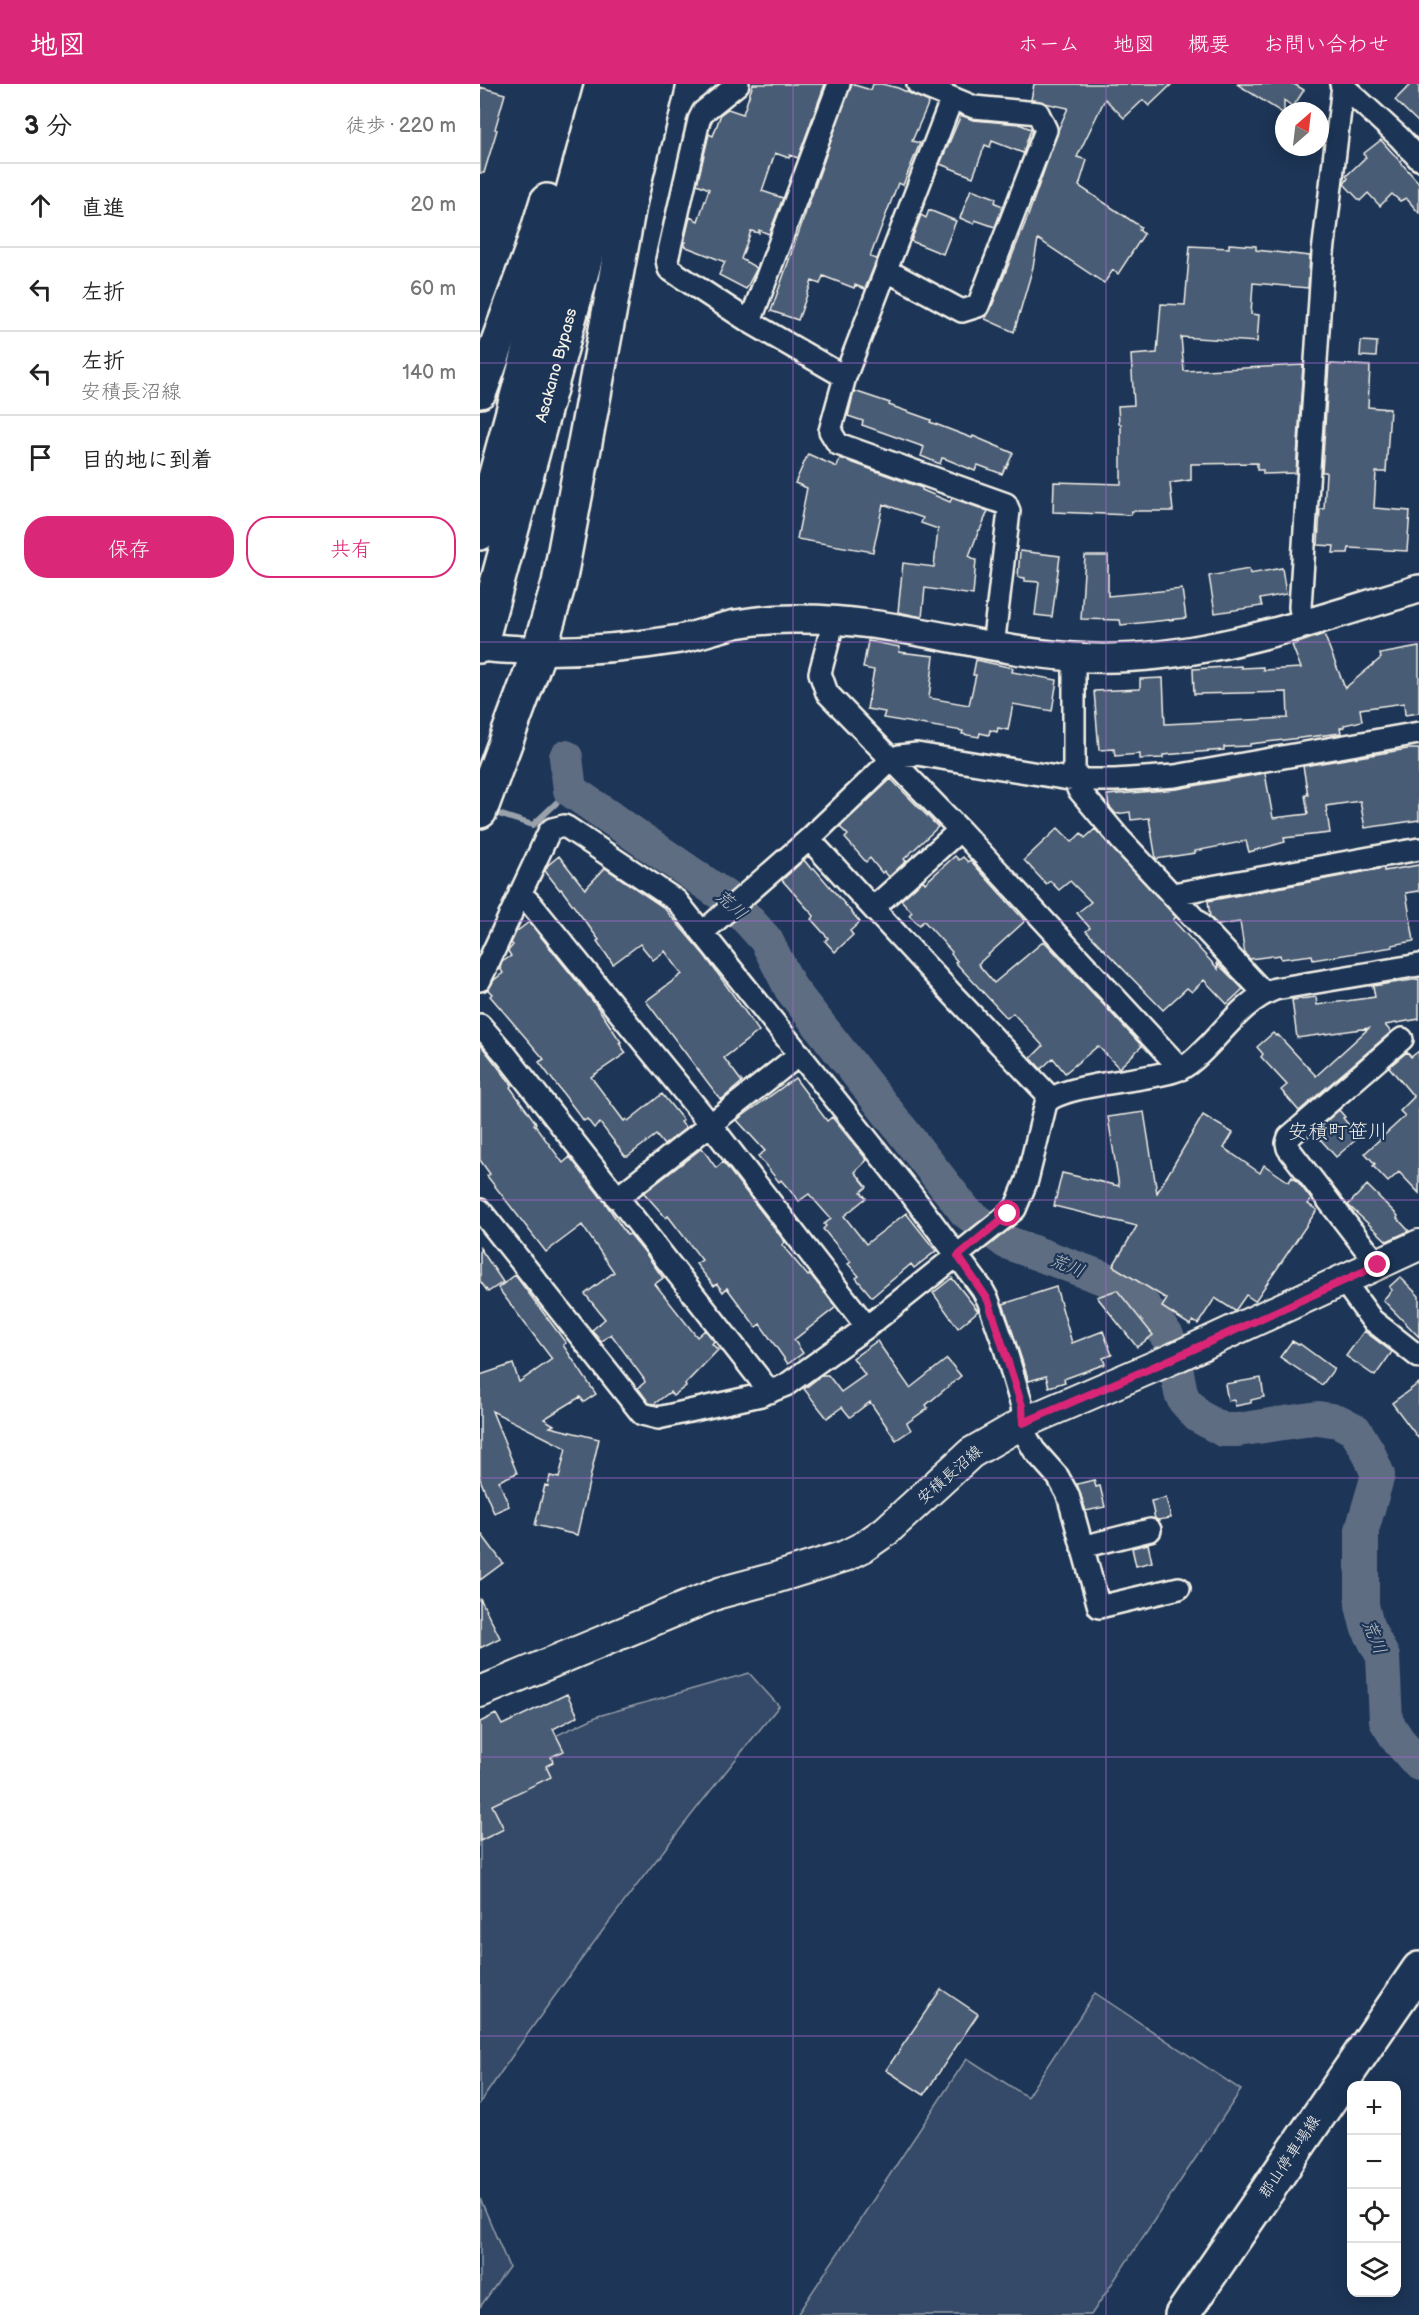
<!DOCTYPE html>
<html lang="ja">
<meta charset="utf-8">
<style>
:root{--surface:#fff;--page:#f6f6f6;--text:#222;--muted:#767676;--line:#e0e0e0;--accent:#db2777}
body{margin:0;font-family:"Balsamiq Sans","Klee One",sans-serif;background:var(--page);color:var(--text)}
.controls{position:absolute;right:18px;bottom:18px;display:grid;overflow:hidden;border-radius:12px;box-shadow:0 3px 15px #0003}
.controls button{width:54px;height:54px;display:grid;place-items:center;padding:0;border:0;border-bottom:2px solid var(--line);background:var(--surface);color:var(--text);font:30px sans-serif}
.compass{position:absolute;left:795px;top:18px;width:54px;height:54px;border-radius:50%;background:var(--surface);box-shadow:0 3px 15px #0003;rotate:28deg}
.stop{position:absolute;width:18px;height:18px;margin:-14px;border:4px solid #db2777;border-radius:50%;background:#fff}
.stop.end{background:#db2777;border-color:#fff;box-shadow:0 2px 6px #0008}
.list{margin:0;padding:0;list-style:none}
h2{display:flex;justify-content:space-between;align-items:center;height:78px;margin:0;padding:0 24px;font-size:26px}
h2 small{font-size:20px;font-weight:400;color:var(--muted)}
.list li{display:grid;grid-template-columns:39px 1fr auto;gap:18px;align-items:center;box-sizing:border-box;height:84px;padding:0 24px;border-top:2px solid var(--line)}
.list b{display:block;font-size:22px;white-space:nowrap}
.list p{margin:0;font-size:20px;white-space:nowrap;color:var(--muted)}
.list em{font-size:20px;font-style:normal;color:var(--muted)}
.actions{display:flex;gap:12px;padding:18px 24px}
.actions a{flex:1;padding:14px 0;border:2px solid var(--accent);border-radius:24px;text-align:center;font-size:21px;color:var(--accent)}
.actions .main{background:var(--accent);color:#fff}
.icon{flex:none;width:33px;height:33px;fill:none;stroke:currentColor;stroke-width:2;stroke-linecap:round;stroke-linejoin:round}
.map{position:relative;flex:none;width:939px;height:2231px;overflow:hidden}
header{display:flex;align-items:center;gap:36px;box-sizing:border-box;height:84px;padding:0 30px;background:var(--accent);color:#fff}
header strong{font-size:28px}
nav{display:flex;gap:33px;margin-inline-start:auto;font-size:21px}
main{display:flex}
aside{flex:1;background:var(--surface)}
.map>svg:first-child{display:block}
.green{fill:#354a67;stroke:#949ea8;stroke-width:1.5}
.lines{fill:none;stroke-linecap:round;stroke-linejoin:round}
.stream{stroke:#9aa2ab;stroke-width:6}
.river{stroke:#5e6d82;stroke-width:34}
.building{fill:#485b74;stroke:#f4f1e8;stroke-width:1.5}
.minor-casing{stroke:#f4f1e8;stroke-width:26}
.tertiary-casing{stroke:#f4f1e8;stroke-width:32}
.secondary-casing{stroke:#f4f1e8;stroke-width:34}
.primary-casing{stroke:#f4f1e8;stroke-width:38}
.trunk-casing{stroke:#f4f1e8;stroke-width:38}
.minor{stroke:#1d3557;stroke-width:21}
.tertiary{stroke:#1d3557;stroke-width:27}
.secondary{stroke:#1d3557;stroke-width:30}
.primary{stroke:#1d3557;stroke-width:33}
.trunk{stroke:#1d3557;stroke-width:33}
.route{stroke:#db2777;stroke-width:8}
.grid{fill:none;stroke:#9f67cb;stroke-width:1.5;stroke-opacity:0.55}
.labels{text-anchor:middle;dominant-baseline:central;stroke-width:4.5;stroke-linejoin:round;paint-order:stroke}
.street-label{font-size:16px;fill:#f4f1e8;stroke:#1d3557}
.water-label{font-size:18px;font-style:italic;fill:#c0c3c4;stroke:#1d3557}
.quarter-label{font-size:20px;fill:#f4f1e8;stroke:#1d3557}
</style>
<header>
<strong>地図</strong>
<nav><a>ホーム</a><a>地図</a><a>概要</a><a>お問い合わせ</a></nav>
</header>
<main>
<aside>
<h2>3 分<small>徒歩 · 220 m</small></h2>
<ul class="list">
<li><svg class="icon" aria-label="ahead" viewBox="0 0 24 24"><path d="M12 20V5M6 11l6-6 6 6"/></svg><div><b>直進</b></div><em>20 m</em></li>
<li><svg class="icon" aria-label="left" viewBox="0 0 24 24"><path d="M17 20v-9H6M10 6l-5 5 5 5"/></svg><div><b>左折</b></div><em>60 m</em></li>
<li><svg class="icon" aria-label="left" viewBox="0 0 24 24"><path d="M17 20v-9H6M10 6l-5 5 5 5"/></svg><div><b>左折</b><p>安積長沼線</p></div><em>140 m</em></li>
<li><svg class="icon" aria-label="arrive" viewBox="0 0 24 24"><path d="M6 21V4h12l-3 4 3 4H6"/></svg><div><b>目的地に到着</b></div></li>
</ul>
<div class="actions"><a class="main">保存</a><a>共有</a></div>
</aside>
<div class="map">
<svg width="939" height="2231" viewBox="0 0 939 2231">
<rect width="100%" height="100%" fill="#1d3557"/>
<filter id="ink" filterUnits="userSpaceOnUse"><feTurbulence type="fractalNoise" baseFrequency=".0167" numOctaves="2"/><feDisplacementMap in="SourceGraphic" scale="12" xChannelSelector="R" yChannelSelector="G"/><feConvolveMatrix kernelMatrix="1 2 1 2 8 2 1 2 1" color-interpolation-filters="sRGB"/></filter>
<g filter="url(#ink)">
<!-- green -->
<path class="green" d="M269,1589L299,1622C194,1750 93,1881 0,2019V1687L118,1632Z
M615,1909L761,2006L611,2231H317L487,1974L547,2013Z
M0,2114L29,2183L0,2223Z"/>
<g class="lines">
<!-- stream -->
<path class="stream" d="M9,727L53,741L90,706"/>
<!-- river -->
<path class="river" d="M86,673L90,706L247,814L269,837L286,856L311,905L486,1128L526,1158L631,1197L653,1208L687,1252L692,1263L701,1309L704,1316L718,1332L743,1346H757L838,1334L858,1337L875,1346L888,1367L898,1391L882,1446V1521L887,1542L903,1573L906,1637L918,1656L939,1680"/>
</g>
<!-- building -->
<path class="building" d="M273,0H345L318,74L310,71L309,74L295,69L282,107L303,114L289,150L279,146V149L271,147L261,175L277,184L266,205L239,191L245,178L204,162L206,158H204L210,133L218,137L229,105L217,100L229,50L233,52L241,30L248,25L263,30Z
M371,0L391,6L393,0H402L418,4L449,18L432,57L440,59L423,101L418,99L390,173L397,175L385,205L375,201L374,204L343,192L340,200L332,197L318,236L291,227Z
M554,0H692L669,22L663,16L644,34L625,15L597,73L607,76L599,102L661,143L659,146L664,150L638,190L633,186L624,199L558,155L553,183L534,248L505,235L510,227L548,132L579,44L588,24L551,16Z
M757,0H814L824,6L813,23L804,16V30Z
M931,0H939V39L915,16Z
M0,3L25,10L15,45L17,46L4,89H0Z
M481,31L493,36L539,40L551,45L543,69L512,57L510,63L505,61L493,93L460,80Z
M901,56L939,99V129L926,114L920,117L912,110L900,122L888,109L880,117L864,100L868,94L866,92L886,73L883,70Z
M491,105L516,114L515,119L523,122L515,143L495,136L494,140L480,134Z
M449,126L476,137L463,170L431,157L441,131L446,134Z
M749,160L776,162V166L830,172L828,204L773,199L771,230L779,231L777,258L701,253L704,287L823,281L816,389L783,390V386H777V379L711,380V396L690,399L693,427H652L651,431L573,428L574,398L641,400V340H639L638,322L654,321L651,271L677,269L681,220L705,221L710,162L749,164Z
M881,257L897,258L896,273L880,272Z
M849,280L890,282L888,323L910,325L906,388H896L894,424L930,427L927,467L869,464L868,469H853L854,462L838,461L840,425H844L846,388H842Z
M374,307L410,319L409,321L451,336L450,338L492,354L493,352L533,369L526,384L525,383L522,390L498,381L495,387L466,375L462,374L460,380L441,372L444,363L382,341L383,337L368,332Z
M328,370L357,383L360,374L442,404V406L470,418L472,414L508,427L500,446H499L489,472L496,476L493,511L445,504L442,533L418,528L423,479L454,483L458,445L441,439L443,434L403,420L393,468L317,455L327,404L315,399Z
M540,467L580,472L572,533L555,531L559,498L545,497V494L538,493Z
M605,472H628V512L702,505L706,534L641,541L640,536L601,535Z
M802,484L806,510L780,515L782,522L735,529L729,492L769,485L770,490Z
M844,550L865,604L901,574L900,570L939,563V629L925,631L924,619L880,625L882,637L864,641V643L860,644L861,649L770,660V662L744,663V666L683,671V674L660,675V670L635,672L634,665L619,666L614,607L660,605V595L683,594L685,640L808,634L807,608L714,610L713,585L761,582V584L783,583V586L821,584L812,561Z
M388,557L420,563L419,568L454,572L449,614L489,621L496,591H493L496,576L533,584L532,588L577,596L572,627L533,620L528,646L518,644L517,648L510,646L509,651L500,649L499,653L482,650L483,647L403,634L405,628L387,625L394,586L383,584Z
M928,665H939V736L885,744L880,717L846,722L850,749L804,754L805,758L769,768L766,757L715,767V769L676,775L669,734L651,736L650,728L636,730L629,722L627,711L697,705L785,689L793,734L828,730L825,711H828L823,682Z
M411,695L458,743L424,775L426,777L409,793L404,787L402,789L390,774L386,778L365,754L368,751L360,743Z
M578,744L592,758L601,749L605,754L615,745L696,833L693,836L738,885L737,879L763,905L747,920L724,896L712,908L707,904L683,926L606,847L610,844L597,829L611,818L590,797L579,806L570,797L566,800L544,776Z
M79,772L105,805L125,784L184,824L225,872L279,947L244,974L262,998L241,1016L166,917L202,890L185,867L173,876L160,860L133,880L117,857L119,856L81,805L80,806L65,787L68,781Z
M475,772L479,776L483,773L488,778L490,776L545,837L498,880L514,899L564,857L662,962L639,984L618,962L585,989L573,974L561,985L551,974L563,962L533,929L527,934L475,878L477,877L471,870L472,868L444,837L439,841L429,831L432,828L421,816L443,796L445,799Z
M324,776L332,786L334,784L380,838L370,847L373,851L355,868L345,857L348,854L331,835L334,832L302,796Z
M939,781V807L926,809L934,857L912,861L913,863L833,876L832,871L801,875L800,871L770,875L765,870L760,838L738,841L730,833L728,817L904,784V787Z
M49,838L116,921L141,958L139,959L146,969L111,993L144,1037L146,1035L148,1037L182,1010L203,1036L201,1038L206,1044L184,1061L176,1051L148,1072H145L120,1039L114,1044L107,1035L104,1037L59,978L64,975L10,912L12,910L8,906L14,896L23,889L20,884L22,878L31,872L28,867L33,861L31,859L36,848Z
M939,895V935L905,941L911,948L819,1027L801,1006L807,1001L781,973L783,970L777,963L793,949L796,952L798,951L836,992L889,944L817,954L812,916L836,913L837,921L895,913L893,902Z
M0,960L32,1001L30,1003L56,1039L54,1040L83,1079L90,1073L126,1120L147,1151L150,1150L164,1167L183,1194L175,1200L217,1253L225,1246L234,1257L232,1260L238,1266L205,1300L206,1302L193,1312L190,1308L174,1320L169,1319L158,1304L165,1298L164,1295L131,1250L121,1258L112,1246L125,1235L105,1210L134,1188L102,1141L66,1168L7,1092L10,1090L0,1076Z
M939,967V1109L919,1088L908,1098L893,1082L895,1080L885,1069L925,1032L920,1027L934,1013L909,983L927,968L931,973Z
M315,994L347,1037L352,1033L387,1076L375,1088L387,1103L381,1108L386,1114L364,1132L386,1160L426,1129L456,1167L434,1184L431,1180L392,1213L376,1194L379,1192L368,1180L371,1178L343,1145L346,1142L344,1140L351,1135L329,1110L319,1117L301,1096L299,1098L278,1072L285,1067L257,1036Z
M859,1026L865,1033L863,1034L879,1053L856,1073L834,1048Z
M664,1028L677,1109L723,1031L753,1049L744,1064L780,1089L784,1081L809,1098L812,1093L818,1098L831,1115L828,1120L837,1126L775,1217L766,1211L755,1227L735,1214L718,1240L713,1237L710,1241L682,1223L687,1215L633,1182L657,1142L574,1122L582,1089L639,1102L628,1033Z
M222,1064L236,1084L243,1078L305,1158L302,1161L328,1192L330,1190L356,1223L314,1256L323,1269L308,1280L280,1240L276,1243L247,1204L243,1208L237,1200L234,1202L216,1180L222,1176L188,1132L186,1134L164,1109Z
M887,1101L918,1132L917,1134L929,1147L907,1157L868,1121Z
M0,1164L23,1198L8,1208L0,1197Z
M35,1191L86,1259L83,1261L116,1310L104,1318L100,1313L64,1335L74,1341L70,1343L119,1355L97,1451L55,1441L65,1401L68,1402L70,1392L79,1394L86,1364L12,1327L37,1389L19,1397L29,1422L14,1429L0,1395V1291L33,1280L39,1298L72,1275L18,1204Z
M920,1193L939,1212V1253L903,1216L912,1206L909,1203Z
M472,1194L498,1227L478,1244L453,1209Z
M576,1203L592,1259L623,1247L632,1271L623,1274L625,1280L584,1295L585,1298L569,1303L566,1292L549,1297L523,1220Z
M637,1206L673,1251L657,1263L617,1213Z
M884,1247L912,1268L895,1292L866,1272Z
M397,1257L430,1304L467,1275L481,1292L446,1321L448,1324L427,1339L431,1346L416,1356L390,1318L370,1333L362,1323L347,1334L324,1305L342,1291H348L361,1308L385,1291L373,1274Z
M812,1257L819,1261L820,1260L854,1285L842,1301L800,1273Z
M781,1294L784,1313L771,1316V1319L755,1322L754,1316L748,1317L745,1300Z
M939,1299V1355L912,1319Z
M614,1396L616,1403L620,1402L625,1423L606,1427L597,1400Z
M686,1414L691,1434L678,1436L675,1435L671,1417Z
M0,1448L23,1479L0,1496Z
M668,1460L672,1478L656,1482L652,1464Z
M0,1514L20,1554L0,1564Z
M87,1610L98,1632L73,1645L84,1667L71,1673L73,1678L66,1682L71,1693L12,1721L24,1745L0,1757V1638L16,1630L22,1641Z
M461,1905L498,1930L444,2011L406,1986Z"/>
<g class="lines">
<defs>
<path id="minor" d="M258,0L223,28L219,36L187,176L189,185L270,238L365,293
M861,0L919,53L939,75
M472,14L365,293L350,347L358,360L526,420L529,427L513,563
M406,186L482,227L498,222L566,46L558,29L494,23L438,0
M270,238L359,0
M350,534V551L340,589L347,609L480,746L701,985
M823,539L820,523L843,169L863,1
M594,573V687L598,705L640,755L784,909
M329,755L474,912L571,1014
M40,809L51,820L230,1040L387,1243
M693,810L939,765
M393,824L480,746
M223,848L329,755L404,683L419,672L437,670L595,696H635L695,692L939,649
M0,896L69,748L72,745L84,742L88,744L197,817L431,1110L502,1205L508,1216L524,1261L542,1322L545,1350L554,1366L578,1393L588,1411L619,1523L699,1504
M0,941L26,971L290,1308
M137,1114L320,970
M0,1126L162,1330L178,1334L281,1311L306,1301L387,1243L535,1125L547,1096L566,1019C583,999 672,997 700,985C710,981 718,972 725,965C746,944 767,915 795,905L939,881
M898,1181L808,1064L807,1059L809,1053L922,955
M863,1196L892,1236L939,1273
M602,1463L670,1446"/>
<path id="tertiary" d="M0,563C67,570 134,566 200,555C219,551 237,544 256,540C274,537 295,535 313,535C408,533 499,566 593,573C711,582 827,538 939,505"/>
<path id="secondary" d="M0,1608L239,1509L295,1494L365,1472L383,1463L406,1447L491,1369L543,1339L694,1274L939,1161"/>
<path id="primary" d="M702,2231L939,1885"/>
<g id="trunk">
<path d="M0,307L51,168L67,117"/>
<path d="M0,449L122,0"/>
<path id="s1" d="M0,562L153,0"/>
<path d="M0,727L59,567L79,499L150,116L178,0"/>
</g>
</defs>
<!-- minor casing -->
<use href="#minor" class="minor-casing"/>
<!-- tertiary casing -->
<use href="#tertiary" class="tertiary-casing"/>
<!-- secondary casing -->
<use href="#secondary" class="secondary-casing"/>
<!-- primary casing -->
<use href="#primary" class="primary-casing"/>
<!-- trunk casing -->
<use href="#trunk" class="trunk-casing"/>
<!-- minor -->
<use href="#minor" class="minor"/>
<!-- tertiary -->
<use href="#tertiary" class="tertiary"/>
<!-- secondary -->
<use href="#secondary" class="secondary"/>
<!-- primary -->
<use href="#primary" class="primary"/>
<!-- trunk -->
<use href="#trunk" class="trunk"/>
</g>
</g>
<g class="lines" filter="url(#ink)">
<!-- route -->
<path class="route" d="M528,1130L478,1172L508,1216L542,1322L543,1339L694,1274L898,1181"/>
</g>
<!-- grid -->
<path class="grid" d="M313,0V2231M626,0V2231M0,279H939M0,558H939M0,837H939M0,1116H939M0,1394H939M0,1673H939M0,1952H939"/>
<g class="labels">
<!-- street labels -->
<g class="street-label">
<text stroke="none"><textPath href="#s1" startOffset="291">Asakano Bypass</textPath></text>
<text transform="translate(470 1391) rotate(-41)">安積長沼線</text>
<text transform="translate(810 2073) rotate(-56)">郡山停車場線</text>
</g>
<!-- water labels -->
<g class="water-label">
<text transform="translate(251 821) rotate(42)">荒川</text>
<text transform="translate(587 1182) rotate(22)">荒川</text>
<text transform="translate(894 1553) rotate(68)">荒川</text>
</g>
<!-- quarter labels -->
<g class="quarter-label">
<text x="858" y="1048">安積町笹川</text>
</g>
</g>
</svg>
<div class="controls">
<button>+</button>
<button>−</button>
<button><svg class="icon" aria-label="locate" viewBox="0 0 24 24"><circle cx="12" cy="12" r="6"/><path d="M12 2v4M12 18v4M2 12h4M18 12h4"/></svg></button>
<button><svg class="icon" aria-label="layers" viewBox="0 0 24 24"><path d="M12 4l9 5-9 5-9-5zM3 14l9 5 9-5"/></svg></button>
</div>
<svg class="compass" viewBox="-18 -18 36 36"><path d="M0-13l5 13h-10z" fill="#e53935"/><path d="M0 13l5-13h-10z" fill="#767676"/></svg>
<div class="stop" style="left:528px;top:1130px"></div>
<div class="stop end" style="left:898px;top:1181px"></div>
</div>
</main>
